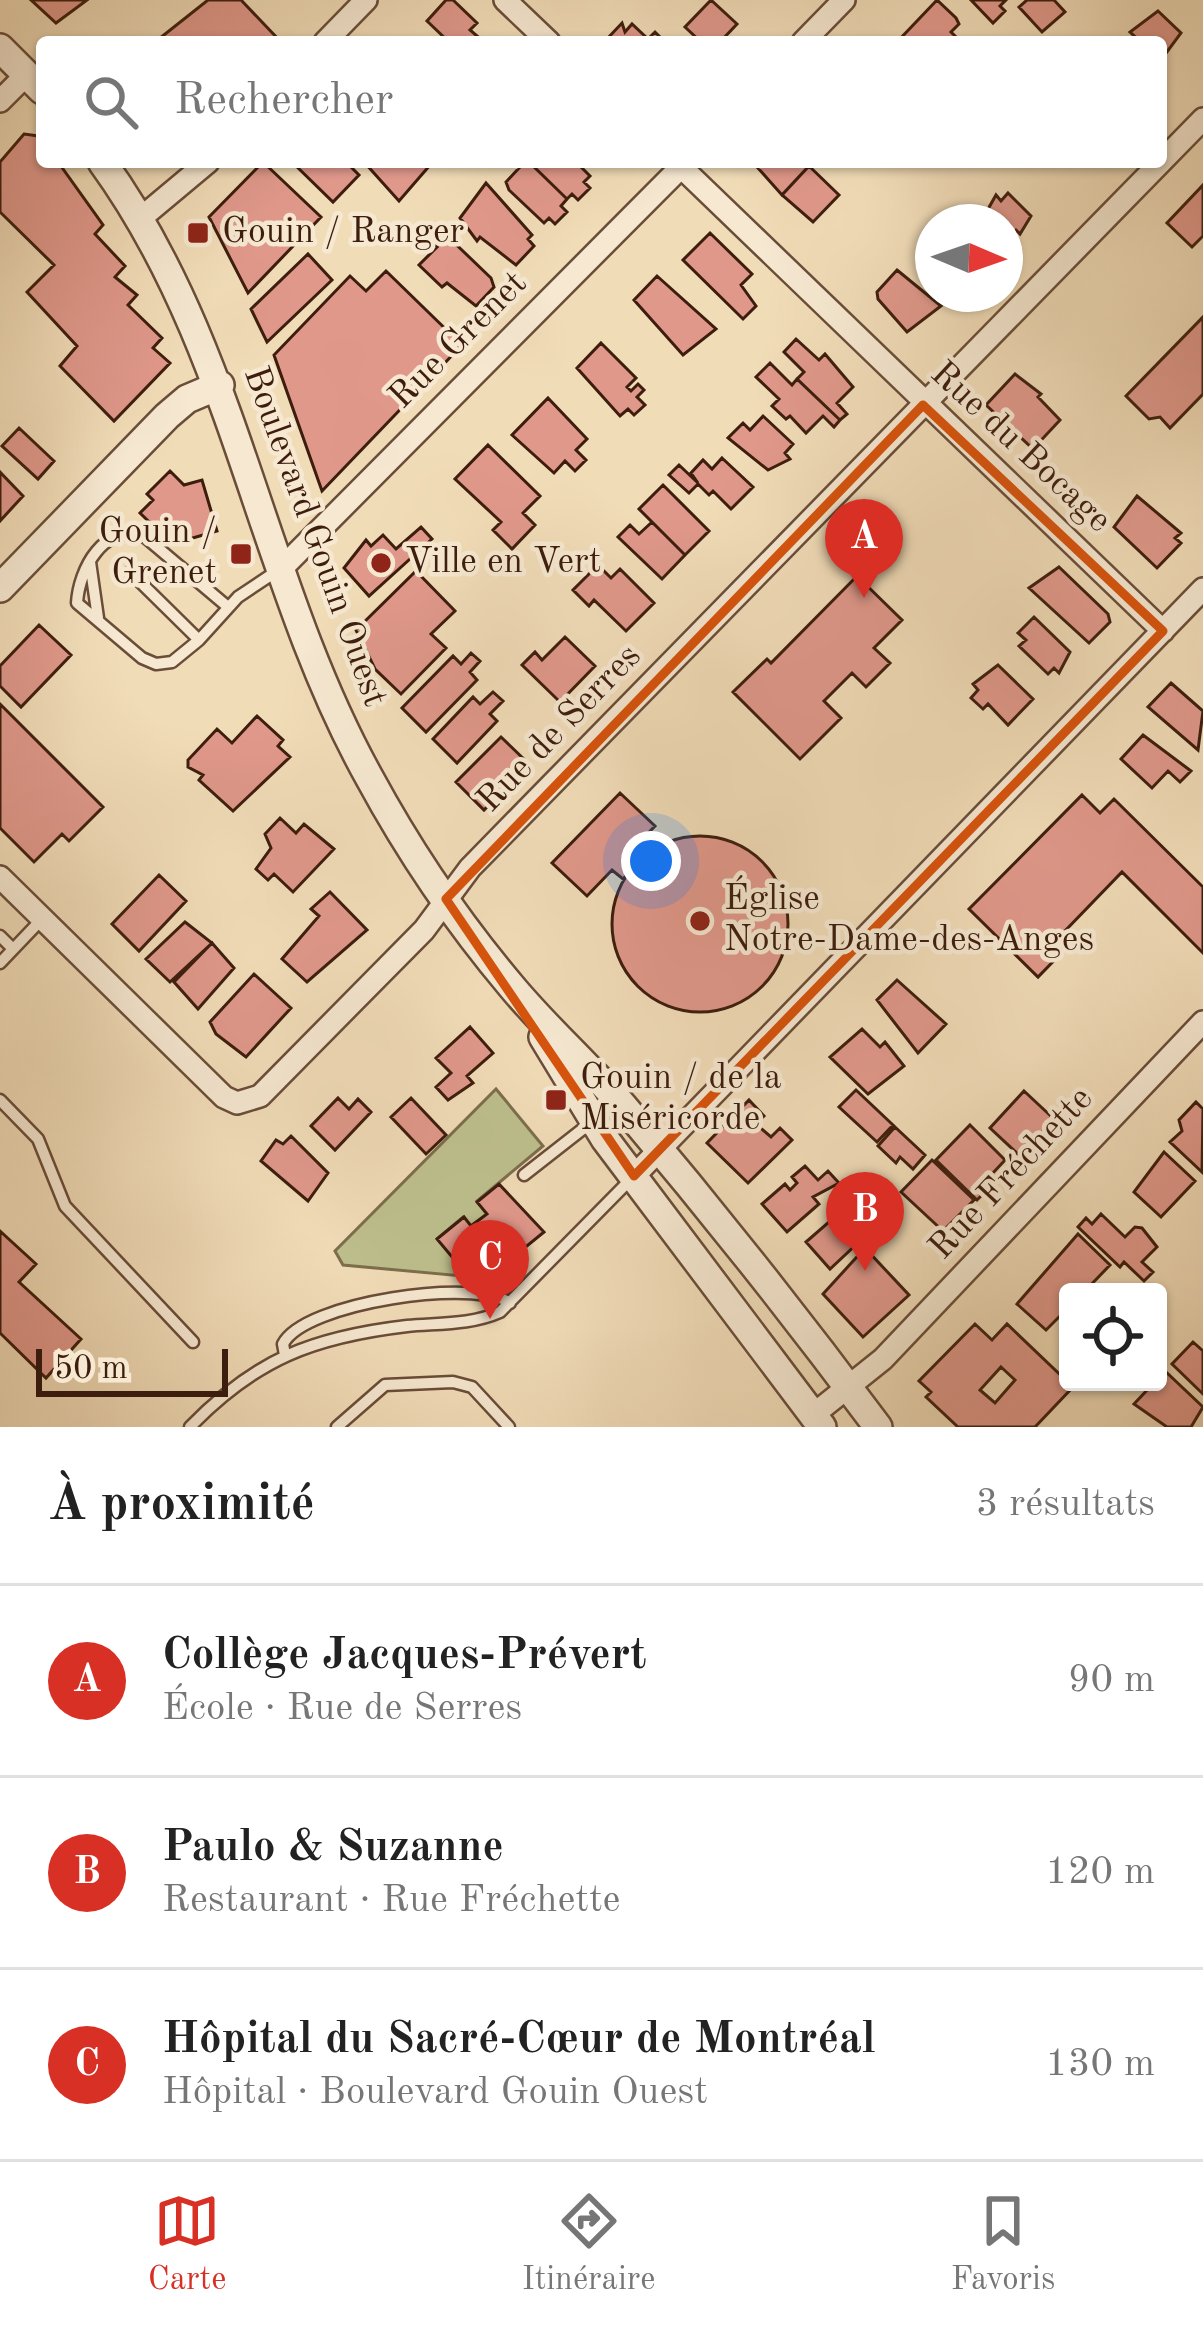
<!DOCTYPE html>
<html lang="fr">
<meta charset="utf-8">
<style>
:root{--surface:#fff;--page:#f2f2f2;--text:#222;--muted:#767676;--line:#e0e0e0;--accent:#d93025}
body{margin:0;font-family:"Old Standard TT",serif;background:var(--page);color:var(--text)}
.controls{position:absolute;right:36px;bottom:36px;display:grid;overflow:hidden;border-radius:12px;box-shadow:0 3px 9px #0004}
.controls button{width:108px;height:108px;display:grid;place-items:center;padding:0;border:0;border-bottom:3px solid var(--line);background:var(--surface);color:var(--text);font:60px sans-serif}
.compass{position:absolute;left:915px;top:204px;width:108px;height:108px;border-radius:50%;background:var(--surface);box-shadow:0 3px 9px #0004;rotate:92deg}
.scale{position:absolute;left:36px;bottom:30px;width:192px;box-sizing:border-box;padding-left:12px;border:6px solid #3d1d0d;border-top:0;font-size:33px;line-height:42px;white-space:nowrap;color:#3d1d0d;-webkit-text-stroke:9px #f6e8d1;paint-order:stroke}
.you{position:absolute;left:651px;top:861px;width:42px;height:42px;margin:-30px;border:9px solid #fff;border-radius:50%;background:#1a73e8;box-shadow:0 0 0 18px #1a73e833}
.badge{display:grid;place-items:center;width:78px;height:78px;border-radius:50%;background:var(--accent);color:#fff;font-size:39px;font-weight:700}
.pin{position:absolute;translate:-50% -99px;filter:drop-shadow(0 3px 6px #0008)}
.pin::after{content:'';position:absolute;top:63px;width:42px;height:36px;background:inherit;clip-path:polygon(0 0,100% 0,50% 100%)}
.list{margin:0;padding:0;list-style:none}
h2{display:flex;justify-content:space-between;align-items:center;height:156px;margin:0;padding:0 48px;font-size:51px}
h2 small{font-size:39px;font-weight:400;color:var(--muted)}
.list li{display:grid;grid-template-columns:78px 1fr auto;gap:36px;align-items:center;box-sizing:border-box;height:192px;padding:0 48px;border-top:3px solid var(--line)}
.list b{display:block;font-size:45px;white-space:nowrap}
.list p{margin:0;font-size:39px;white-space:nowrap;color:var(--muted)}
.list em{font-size:39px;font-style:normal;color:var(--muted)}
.icon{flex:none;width:66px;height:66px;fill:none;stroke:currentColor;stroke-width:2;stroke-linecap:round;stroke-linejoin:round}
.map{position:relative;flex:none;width:1203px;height:1427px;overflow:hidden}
.search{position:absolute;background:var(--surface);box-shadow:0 3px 9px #0004;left:36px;right:36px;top:36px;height:132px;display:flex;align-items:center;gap:30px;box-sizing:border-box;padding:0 42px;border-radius:12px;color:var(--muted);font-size:45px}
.sheet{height:732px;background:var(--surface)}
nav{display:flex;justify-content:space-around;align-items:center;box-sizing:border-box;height:168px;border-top:3px solid var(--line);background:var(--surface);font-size:33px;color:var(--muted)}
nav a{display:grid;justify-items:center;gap:6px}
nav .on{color:var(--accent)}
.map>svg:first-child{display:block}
.green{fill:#bdbf8d;stroke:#7d6e4d;stroke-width:3}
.building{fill:#e0988b;stroke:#3d1d0d;stroke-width:3;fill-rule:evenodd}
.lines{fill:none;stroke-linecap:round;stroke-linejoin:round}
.service-casing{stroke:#6a4d38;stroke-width:15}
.minor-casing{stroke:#6a4d38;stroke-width:26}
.tertiary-casing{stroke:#6a4d38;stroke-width:32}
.service{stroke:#f6e8d1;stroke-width:10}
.minor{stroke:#f6e8d1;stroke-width:21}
.tertiary{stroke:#f6e8d1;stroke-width:27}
.marked{fill:none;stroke:#d7530c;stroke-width:9;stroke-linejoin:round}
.poi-dot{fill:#8f2418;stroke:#f6e8d1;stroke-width:4.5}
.labels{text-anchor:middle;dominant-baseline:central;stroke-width:9;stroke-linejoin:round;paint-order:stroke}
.poi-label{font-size:36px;fill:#3d1d0d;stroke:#f6e8d1;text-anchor:start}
.street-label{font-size:36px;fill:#3d1d0d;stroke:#f6e8d1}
</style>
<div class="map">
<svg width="1203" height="1427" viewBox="0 0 1203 1427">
<rect width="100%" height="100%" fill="#f1dcb8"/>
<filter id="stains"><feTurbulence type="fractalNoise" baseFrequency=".00167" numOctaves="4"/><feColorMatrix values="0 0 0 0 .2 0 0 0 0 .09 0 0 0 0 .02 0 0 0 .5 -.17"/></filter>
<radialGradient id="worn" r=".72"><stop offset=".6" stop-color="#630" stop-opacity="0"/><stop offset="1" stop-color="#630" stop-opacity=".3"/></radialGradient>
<!-- green -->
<path class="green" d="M496,1089L543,1146L477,1201L487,1214L471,1226L463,1217L438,1238L463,1270L462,1276L343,1265L335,1251Z"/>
<!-- building -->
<path class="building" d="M31,0H87L56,23Z
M208,0H241L281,42H155Z
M446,0H453L477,23L470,30L484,42H449L427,21Z
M711,0L737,24L720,42H701L685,27Z
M937,0L956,18L959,24L951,32L956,37L950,42H897Z
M971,0H1006L1000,6L1005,11L993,23Z
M1027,0H1054L1065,12L1042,32L1019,7Z
M1158,11L1181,33L1161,60V42H1141L1130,32Z
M622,23L625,32L632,24L648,39L655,32L665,42H610L607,39Z
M24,134L39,136L42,162H58L103,225L95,234L125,266L115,277L137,295L128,305L162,338L153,348L170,363L114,421L60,366L77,346L27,292L54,265L0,212V162Z
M263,162L321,217L248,293L209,217Z
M346,162L359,175L333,202L293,163Z
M364,162H430L431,164L399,201Z
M513,162H529L567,199L561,206L567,212L555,224L549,218L544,223L509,190L506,182L519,168Z
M529,162H576L590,176L584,182L590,188L578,200L572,194L567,199Z
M764,162H805L809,166L782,195L758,168Z
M809,166L839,195L813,222L782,195Z
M486,183L532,235L528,239L534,246L516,265L480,237L477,241L460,218Z
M1203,185V236L1192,247L1167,223Z
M1008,193L1031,216L1020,234L1016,230L1005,241V222H983V218L996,195L1001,201Z
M441,230L491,278L494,287L476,306L447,283L442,287L419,265L437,247L430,241Z
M710,233L752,274L741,285L756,306L743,319L683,260Z
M308,254L332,280L267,342L251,309Z
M897,270L941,306L907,332L878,299L877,292Z
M386,271L462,345L322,491L274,355L350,276L366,291Z
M657,276L716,329L683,355L634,300Z
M1203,317V394L1170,428L1160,417L1149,419L1126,396Z
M796,339L819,360L825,354L853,387L837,403L847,414L840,420L797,379L804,372L784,352Z
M601,343L636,378L627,387L631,391L638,384L644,390L637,397L645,405L634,415L628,409L620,416L577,368Z
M770,363L792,385L797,379L840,420L834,427L823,416L806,433L790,416L786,419L772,406L779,399L756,377Z
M1015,374L1041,394L1038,397L1060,420L1033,449L986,405Z
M548,398L587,439L576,450L586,460L575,471L565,461L554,473L512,435Z
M763,416L793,444L785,453L790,459L768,470L728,438L743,423L750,430Z
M19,428L54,461L38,479L2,446Z
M488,445L540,496L523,513L535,525L512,549L493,530L501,522L455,479Z
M722,458L753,487L731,509L713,491L709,495L698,484L689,493L669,475L679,465L698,483L691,473L703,460L712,469Z
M170,471L184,485L202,480L217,531L172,544L140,513L153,500L147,494Z
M0,472L23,496L0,521Z
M663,485L709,531L685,555L639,509Z
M1137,496L1181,533L1175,538L1181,543L1157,568L1114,527Z
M652,522L685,555L662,579L618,537L630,525L639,534Z
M421,527L432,539L369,596L344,568L366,540L371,546L383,535L396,549Z
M598,565L611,578L620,569L654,603L626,631L594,600L589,606L573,590Z
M1059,567L1108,614L1110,622L1089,643L1029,588Z
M416,571L455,611L431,634L446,648L401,694L375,669L356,630Z
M857,576L902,620L874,648L890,663L866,687L852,673L824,701L841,718L800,759L733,692L767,659L771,663Z
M1034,617L1070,652L1059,673L1054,668L1048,674L1019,646L1026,640L1018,633Z
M39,625L71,655L21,707L0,686V666Z
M565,637L595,666L560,702L522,665L535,652L542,660Z
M471,653L480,661L470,672L477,680L426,732L402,708L453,656L461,664Z
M998,665L1033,699L1008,725L988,704L983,709L971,698L978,690L973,684Z
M1171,683L1203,711L1198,750L1148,707Z
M493,692L503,701L490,714L497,721L457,763L433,739L473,697L480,704Z
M0,704L103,807L69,841L62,834L34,862L0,828Z
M257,716L283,740L278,746L290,757L233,811L199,780L203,775L188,767V760L217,729L232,743Z
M1143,735L1191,771L1180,782L1168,771L1152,788L1121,759Z
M501,737L529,764L484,810L456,782Z
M620,793L655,826L634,848L644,857L623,879L612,870L587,896L552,863Z
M1082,795L1100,813L1114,799L1203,887V953L1122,872L1063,933L1072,942L1038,977L969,909Z
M280,818L296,833L304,824L334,849L293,892L274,874L268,880L256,869L271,848L265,834Z
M612 924a88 88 0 1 1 176 0a88 88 0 1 1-176 0Z
M159,875L186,901L139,951L112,924Z
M330,892L367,930L307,982L282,959L319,916L311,909Z
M185,922L212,943L170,982L146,959Z
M212,943L234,968L198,1009L174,982Z
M254,974L291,1008L246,1057L216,1034L210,1022Z
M897,980L946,1024L918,1053L877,1000Z
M470,1027L493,1053L467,1076L473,1083L448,1100L436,1087L451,1073L436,1058Z
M862,1029L880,1047L885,1042L904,1066L868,1094L830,1057Z
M856,1090L893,1125L877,1142L839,1107Z
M1024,1091L1054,1119L1020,1156L990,1128Z
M338,1098L349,1109L358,1099L371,1112L335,1150L311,1126Z
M411,1098L446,1135L426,1154L391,1117Z
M749,1100L764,1116L756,1124L771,1137L780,1128L792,1140L748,1183L707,1143Z
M1196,1102L1203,1109L1202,1172L1170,1142L1182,1131L1179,1120Z
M970,1125L1005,1160L992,1174L998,1179L977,1200L936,1160Z
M895,1127L925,1155L913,1169L900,1157L896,1163L878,1146Z
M291,1136L328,1173L308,1201L261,1161L276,1140L283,1144Z
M1164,1152L1195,1181L1161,1217L1134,1192Z
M932,1160L974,1200L943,1231L901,1192Z
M805,1166L818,1180L828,1171L839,1183L813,1197L819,1204L787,1232L762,1204L785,1184L790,1190L797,1183L792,1177Z
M499,1184L544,1232L506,1263L483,1266L477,1259L463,1270L437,1239L464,1217L471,1226L487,1214L477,1202Z
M838,1214L861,1240L830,1269L806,1242Z
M1101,1214L1125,1237L1135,1227L1142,1228L1157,1247L1142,1262L1153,1272L1144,1281L1124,1262L1120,1267L1078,1227L1086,1218L1092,1224Z
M0,1231L36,1264L19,1282L81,1339L46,1378L0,1333Z
M1078,1234L1110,1265L1084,1292H1068V1308L1046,1330L1017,1304Z
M865,1248L909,1295L863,1337L823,1294Z
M975,1324L992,1340L1007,1324L1073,1387L1035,1427H958L926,1397L931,1392L919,1381ZM1001,1367L1015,1380L995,1403L980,1390Z
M1193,1342L1203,1351V1394L1172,1364Z
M1165,1371L1203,1407L1191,1427H1167L1134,1404Z"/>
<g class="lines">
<defs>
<path id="service" d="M90,562L98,618
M130,572L199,640L238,597L277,571
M199,640L172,662L156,664L142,658L77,603C79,569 104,522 145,537L228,607
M0,936L13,949
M0,963L42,919
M0,1100L38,1139L65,1206L193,1342
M524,1175L616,1103
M285,1355L283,1344C304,1302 477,1278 510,1303
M190,1427C256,1359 313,1337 407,1326C438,1323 471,1325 500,1312L633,1177
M337,1427L385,1385L453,1382L472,1387L509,1427"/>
<path id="minor" d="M505,0L549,42
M325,42L366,0
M803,42L844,0
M0,101L27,74
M676,162L1163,631
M1161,162L1203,119
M141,218L208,162
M282,568L686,162
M0,877L224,1097L237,1103L260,1096L424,930L470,868L1161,162
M634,1176L1203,589
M813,1415L883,1359L1203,1022"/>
<path id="tertiary" d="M0,48L42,90
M102,162C237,348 259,579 369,777C409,851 458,923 512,987C547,1029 588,1065 624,1107C712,1211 797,1318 878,1427
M0,588L167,416L187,399L220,385
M543,1037L605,1139L822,1427"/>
</defs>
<!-- service casing -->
<use href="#service" class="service-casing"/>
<!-- minor casing -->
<use href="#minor" class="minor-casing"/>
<!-- tertiary casing -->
<use href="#tertiary" class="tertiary-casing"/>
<!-- service -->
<use href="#service" class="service"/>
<!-- minor -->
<use href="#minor" class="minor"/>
<!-- tertiary -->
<use href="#tertiary" class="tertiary"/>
</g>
<!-- marked area -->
<path class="marked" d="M923,405L1163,631L634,1176L446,899Z"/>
<!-- markers -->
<g class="poi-dot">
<rect x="186" y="221" width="24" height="24" rx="6"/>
<rect x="229" y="542" width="24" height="24" rx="6"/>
<circle cx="381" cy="563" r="12"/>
<circle cx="700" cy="921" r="12"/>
<rect x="544" y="1088" width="24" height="24" rx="6"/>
</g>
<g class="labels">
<!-- poi labels -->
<g class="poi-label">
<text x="222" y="233">Gouin / Ranger</text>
<text x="217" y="533" text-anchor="end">Gouin /<tspan x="217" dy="41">Grenet</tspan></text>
<text x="405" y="563">Ville en Vert</text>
<text x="724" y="900">Église<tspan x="724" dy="41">Notre-Dame-des-Anges</tspan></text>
<text x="580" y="1079">Gouin / de la<tspan x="580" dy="41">Miséricorde</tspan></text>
</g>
<!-- street labels -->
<g class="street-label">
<text transform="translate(459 341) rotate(-45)">Rue Grenet</text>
<text transform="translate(1020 448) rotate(43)">Rue du Bocage</text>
<text transform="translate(314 537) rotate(70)">Boulevard Gouin Ouest</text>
<text transform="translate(560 729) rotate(-46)">Rue de Serres</text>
<text transform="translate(1012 1174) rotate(-47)">Rue Fréchette</text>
</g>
</g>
<rect width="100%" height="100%" filter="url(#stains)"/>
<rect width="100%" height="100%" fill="url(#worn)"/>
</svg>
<div class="controls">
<button><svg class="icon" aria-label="locate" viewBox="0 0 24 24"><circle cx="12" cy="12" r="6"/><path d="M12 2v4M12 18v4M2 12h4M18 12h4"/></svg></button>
</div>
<svg class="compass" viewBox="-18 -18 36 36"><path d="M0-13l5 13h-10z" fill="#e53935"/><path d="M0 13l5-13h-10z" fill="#767676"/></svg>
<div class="scale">50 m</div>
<div class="you"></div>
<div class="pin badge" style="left:864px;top:598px">A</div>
<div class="pin badge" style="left:865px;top:1271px">B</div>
<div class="pin badge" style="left:490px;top:1319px">C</div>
<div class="search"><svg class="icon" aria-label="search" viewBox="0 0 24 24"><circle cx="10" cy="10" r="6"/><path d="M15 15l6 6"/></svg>Rechercher</div>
</div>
<section class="sheet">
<h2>À proximité<small>3 résultats</small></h2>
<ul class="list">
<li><span class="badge">A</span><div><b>Collège Jacques-Prévert</b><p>École · Rue de Serres</p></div><em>90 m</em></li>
<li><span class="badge">B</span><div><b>Paulo &amp; Suzanne</b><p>Restaurant · Rue Fréchette</p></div><em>120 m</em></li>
<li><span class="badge">C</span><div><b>Hôpital du Sacré-Cœur de Montréal</b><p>Hôpital · Boulevard Gouin Ouest</p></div><em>130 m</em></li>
</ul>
</section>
<nav>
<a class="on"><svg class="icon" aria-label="map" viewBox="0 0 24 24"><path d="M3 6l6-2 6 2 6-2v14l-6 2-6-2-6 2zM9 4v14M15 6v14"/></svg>Carte</a>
<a><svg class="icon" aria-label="directions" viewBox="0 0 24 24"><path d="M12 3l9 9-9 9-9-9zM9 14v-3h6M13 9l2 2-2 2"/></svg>Itinéraire</a>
<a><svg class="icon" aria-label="saved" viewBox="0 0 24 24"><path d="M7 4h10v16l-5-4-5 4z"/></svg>Favoris</a>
</nav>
